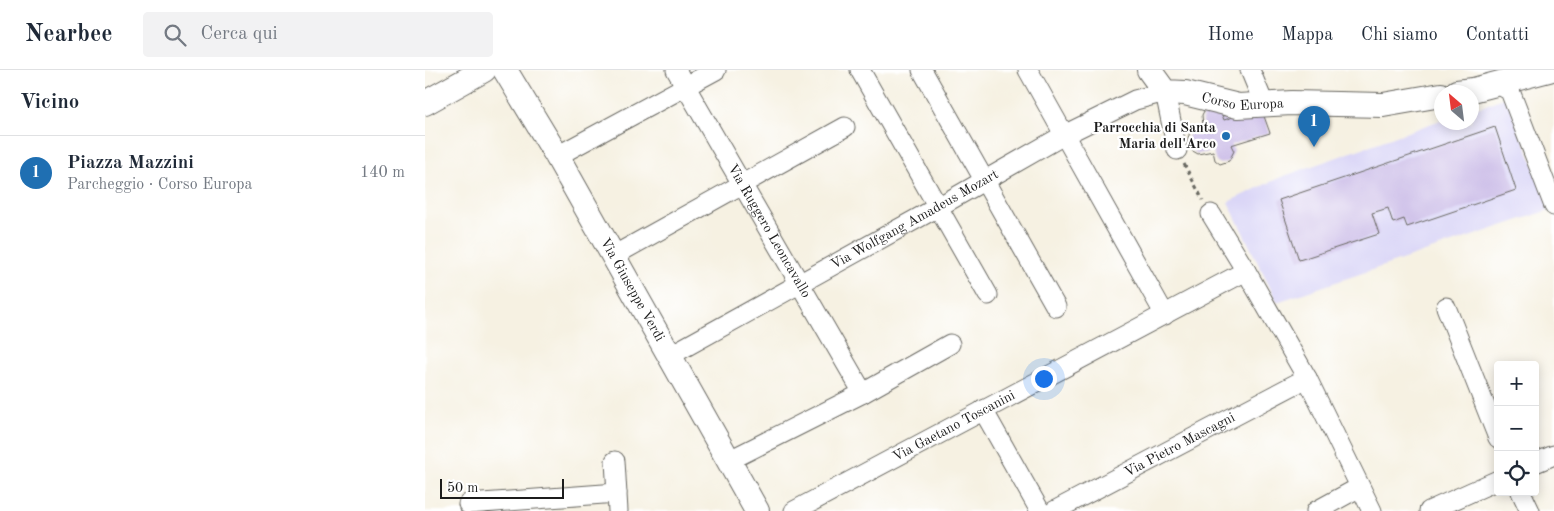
<!DOCTYPE html>
<html lang="it">
<meta charset="utf-8">
<style>
:root{--surface:#fff;--page:#f2f2f3;--text:#1f2937;--muted:#747a83;--line:#e0e1e3;--accent:#1f6fb2}
body{margin:0;font-family:"Old Standard TT",serif;background:var(--page);color:var(--text)}
.controls{position:absolute;right:15px;bottom:15px;display:grid;overflow:hidden;border-radius:5px;box-shadow:0 2px 12px #0003}
.controls button{width:45px;height:45px;display:grid;place-items:center;padding:0;border:0;border-bottom:1px solid var(--line);background:var(--surface);color:var(--text);font:25px sans-serif}
.compass{position:absolute;left:1009px;top:15px;width:45px;height:45px;border-radius:50%;background:var(--surface);box-shadow:0 2px 12px #0003;rotate:332deg}
.scale{position:absolute;left:15px;bottom:12px;width:124px;box-sizing:border-box;padding-left:5px;border:2px solid #1c1c1c;border-top:0;font-size:14px;line-height:18px;white-space:nowrap;color:#1c1c1c;-webkit-text-stroke:4px #fff;paint-order:stroke}
.you{position:absolute;left:618px;top:308px;width:18px;height:18px;margin:-12px;border:4px solid #fff;border-radius:50%;background:#1a73e8;box-shadow:0 0 0 8px #1a73e833}
.badge{display:grid;place-items:center;width:32px;height:32px;border-radius:50%;background:var(--accent);color:#fff;font-size:16px;font-weight:700}
.pin{position:absolute;translate:-50% -41px;filter:drop-shadow(0 1px 2px #0008)}
.pin::after{content:'';position:absolute;top:26px;width:18px;height:15px;background:inherit;clip-path:polygon(0 0,100% 0,50% 100%)}
.list{margin:0;padding:0;list-style:none}
h2{display:flex;justify-content:space-between;align-items:center;height:65px;margin:0;padding:0 20px;font-size:21px}
h2 small{font-size:16px;font-weight:400;color:var(--muted)}
.list li{display:grid;grid-template-columns:32px 1fr auto;gap:15px;align-items:center;box-sizing:border-box;height:75px;padding:0 20px;border-top:1px solid var(--line)}
.list b{display:block;font-size:19px;white-space:nowrap}
.list p{margin:0;font-size:16px;white-space:nowrap;color:var(--muted)}
.list em{font-size:16px;font-style:normal;color:var(--muted)}
.icon{flex:none;width:28px;height:28px;fill:none;stroke:currentColor;stroke-width:2;stroke-linecap:round;stroke-linejoin:round}
.map{position:relative;flex:none;width:1129px;height:441px;overflow:hidden}
header{display:flex;align-items:center;gap:30px;box-sizing:border-box;height:70px;padding:0 25px;background:var(--surface);border-bottom:1px solid var(--line)}
header strong{font-size:24px}
nav{display:flex;gap:28px;margin-inline-start:auto;font-size:18px}
.search{width:350px;height:45px;background:var(--page);display:flex;align-items:center;gap:12px;box-sizing:border-box;padding:0 18px;border-radius:5px;color:var(--muted);font-size:19px}
main{display:flex}
aside{flex:1;background:var(--surface)}
.map>svg:first-child{display:block}
.built{fill:#dad6f7}
.building{fill:#cabbe7}
.lines{fill:none;stroke-linecap:round;stroke-linejoin:round}
.minor-casing{stroke:#686761;stroke-width:21}
.tertiary-casing{stroke:#686761;stroke-width:26}
.path{stroke:#686761;stroke-width:3;stroke-dasharray:4 4;stroke-linecap:butt}
.minor{stroke:#fff;stroke-width:19}
.tertiary{stroke:#fff;stroke-width:24}
.poi-dot{fill:#1f6fb2;stroke:#fff;stroke-width:2}
.labels{text-anchor:middle;dominant-baseline:central;stroke-width:4.5;stroke-linejoin:round;paint-order:stroke}
.street-label{font-size:14px;fill:#1c1c1c;stroke:#fff}
.poi-label{font-size:14px;font-weight:bold;fill:#1c1c1c;stroke:#fff;text-anchor:end}
</style>
<header>
<strong>Nearbee</strong>
<div class="search"><svg class="icon" aria-label="search" viewBox="0 0 24 24"><circle cx="10" cy="10" r="6"/><path d="M15 15l6 6"/></svg>Cerca qui</div>
<nav><a>Home</a><a>Mappa</a><a>Chi siamo</a><a>Contatti</a></nav>
</header>
<main>
<aside>
<h2>Vicino<small></small></h2>
<ul class="list">
<li><span class="badge">1</span><div><b>Piazza Mazzini</b><p>Parcheggio · Corso Europa</p></div><em>140 m</em></li>
</ul>
</aside>
<div class="map">
<svg width="1129" height="441" viewBox="0 0 1129 441">
<rect width="100%" height="100%" fill="#fff"/>
<filter id="ink" filterUnits="userSpaceOnUse"><feTurbulence type="fractalNoise" baseFrequency=".02" numOctaves="2"/><feDisplacementMap in="SourceGraphic" scale="10" xChannelSelector="R" yChannelSelector="G"/><feConvolveMatrix kernelMatrix="1 2 1 2 8 2 1 2 1" color-interpolation-filters="sRGB"/></filter>
<filter id="wash" filterUnits="userSpaceOnUse"><feTurbulence type="fractalNoise" baseFrequency=".0096" numOctaves="4" result="noise"/><feDisplacementMap in="SourceGraphic" scale="20" xChannelSelector="R" yChannelSelector="G"/><feGaussianBlur stdDeviation="1.12" result="paint"/><feColorMatrix in="noise" values="0 0 0 0 0 0 0 0 0 0 0 0 0 0 0 0 0 1.4 0 .05"/><feComposite in="paint" operator="in"/></filter>
<g filter="url(#wash)">
<rect width="100%" height="100%" fill="#f6f1e2"/>
<!-- built -->
<path class="built" d="M1081,27L1127,139L852,232L803,132L854,108L1016,50V52H1046L1047,40Z"/>
<g id="blocks">
<!-- building -->
<path class="building" d="M836,38L845,63L806,75L809,81L804,91L795,94L790,90L788,81L773,84L766,80L763,75V68L765,62L770,58L778,55L777,45L780,39L796,42L799,50Z
M1070,57L1091,120L982,157L979,149L968,153L963,138L947,143L954,164L874,190L854,130Z"/>
</g>
</g>
<g filter="url(#ink)">
<use href="#blocks" fill-opacity="0" stroke="#686761" stroke-width="1"/>
<g class="lines">
<defs>
<g id="minor">
<path id="s1" d="M251,0L438,323"/>
<path d="M435,0L563,225"/>
<path d="M497,0L631,237"/>
<path d="M603,0L740,245"/>
<path d="M825,0L839,34"/>
<path d="M1073,14L1085,21L1129,136"/>
<path d="M132,86L291,0"/>
<path d="M786,144L821,201L882,308L947,441"/>
<path d="M188,186L420,57"/>
<path d="M1021,237L1073,368"/>
<path id="s2" d="M244,286L513,137L639,65L710,30L740,22L752,80"/>
<path d="M558,340L615,441"/>
<path d="M190,391L193,441"/>
<path d="M303,391L438,323L525,274"/>
<path d="M1110,393L1129,385"/>
<path d="M1096,422L1105,441"/>
<path d="M43,434L192,423"/>
<path id="s3" d="M369,441L821,201"/>
<path id="s4" d="M629,441L882,308"/>
<path d="M891,441L935,417"/>
<path d="M1004,441L1073,410"/>
</g>
<g id="tertiary">
<path id="s5" d="M80,0L132,86L332,441"/>
<path id="s6" d="M724,0L740,22L760,23L813,36L867,33L958,35L1016,25"/>
<path d="M1032,22L1048,20L1124,0"/>
<path d="M0,33L59,0"/>
</g>
</defs>
<!-- minor casing -->
<use href="#minor" class="minor-casing"/>
<!-- tertiary casing -->
<use href="#tertiary" class="tertiary-casing"/>
<!-- path -->
<path class="path" d="M759,94L778,130"/>
<!-- minor -->
<use href="#minor" class="minor"/>
<!-- tertiary -->
<use href="#tertiary" class="tertiary"/>
</g>
</g>
<!-- markers -->
<circle class="poi-dot" cx="801" cy="66" r="5"/>
<g class="labels">
<!-- street labels -->
<g class="street-label">
<text stroke="none"><textPath href="#s6" startOffset="106">Corso Europa</textPath></text>
<text stroke="none"><textPath href="#s2" startOffset="281">Via Wolfgang Amadeus Mozart</textPath></text>
<text stroke="none"><textPath href="#s1" startOffset="186">Via Ruggero Leoncavallo</textPath></text>
<text stroke="none"><textPath href="#s5" startOffset="254">Via Giuseppe Verdi</textPath></text>
<text stroke="none"><textPath href="#s3" startOffset="181">Via Gaetano Toscanini</textPath></text>
<text stroke="none"><textPath href="#s4" startOffset="142">Via Pietro Mascagni</textPath></text>
</g>
<!-- poi labels -->
<g class="poi-label">
<text x="791" y="58">Parrocchia di Santa<tspan x="791" dy="16">Maria dell'Arco</tspan></text>
</g>
</g>
</svg>
<div class="controls">
<button>+</button>
<button>−</button>
<button><svg class="icon" aria-label="locate" viewBox="0 0 24 24"><circle cx="12" cy="12" r="6"/><path d="M12 2v4M12 18v4M2 12h4M18 12h4"/></svg></button>
</div>
<svg class="compass" viewBox="-18 -18 36 36"><path d="M0-13l5 13h-10z" fill="#e53935"/><path d="M0 13l5-13h-10z" fill="#747a83"/></svg>
<div class="scale">50 m</div>
<div class="you"></div>
<div class="pin badge" style="left:889px;top:77px">1</div>
</div>
</main>
